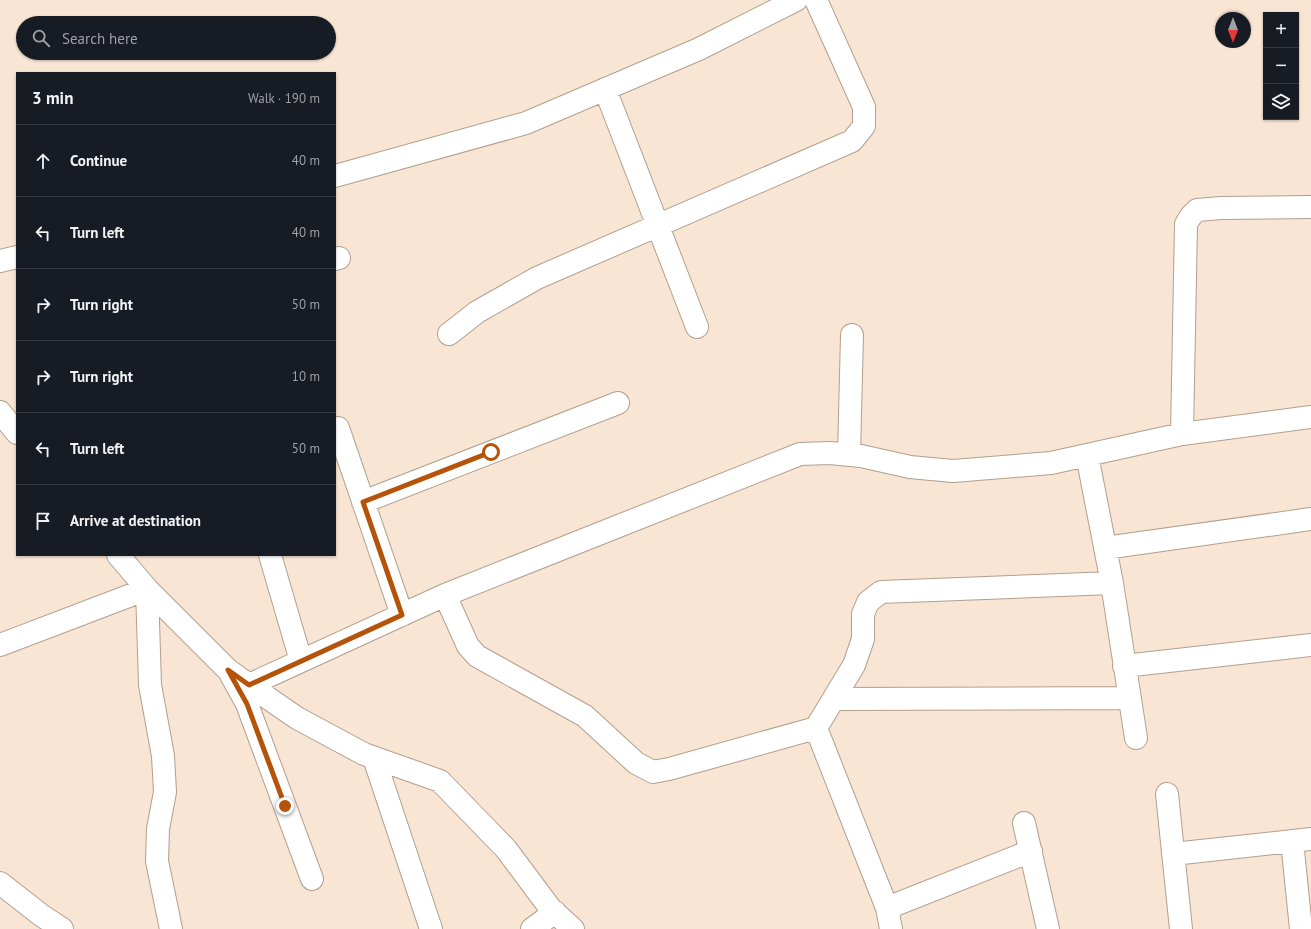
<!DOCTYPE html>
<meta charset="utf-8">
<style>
:root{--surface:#171b24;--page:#20242c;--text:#f1f3f6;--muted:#9ea1a6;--line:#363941}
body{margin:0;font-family:"PT Sans",sans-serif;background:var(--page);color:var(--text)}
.controls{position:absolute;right:12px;top:12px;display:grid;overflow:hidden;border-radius:0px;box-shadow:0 1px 3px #0004}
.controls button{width:36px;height:36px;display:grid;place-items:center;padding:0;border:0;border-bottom:1px solid var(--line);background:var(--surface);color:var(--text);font:20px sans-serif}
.compass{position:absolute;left:1215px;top:12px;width:36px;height:36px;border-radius:50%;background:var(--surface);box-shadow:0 1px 3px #0004;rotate:180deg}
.stop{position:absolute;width:12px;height:12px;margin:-9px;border:3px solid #b45309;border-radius:50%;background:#fff}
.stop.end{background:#b45309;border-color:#fff;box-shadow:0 1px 4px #0008}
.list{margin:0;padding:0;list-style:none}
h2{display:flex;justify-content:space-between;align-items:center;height:52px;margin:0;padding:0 16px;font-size:17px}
h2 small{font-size:13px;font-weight:400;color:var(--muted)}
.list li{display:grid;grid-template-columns:26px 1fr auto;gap:12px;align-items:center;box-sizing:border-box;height:72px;padding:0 16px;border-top:1px solid var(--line)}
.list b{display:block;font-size:15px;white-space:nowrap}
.list em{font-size:13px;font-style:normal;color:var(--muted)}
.icon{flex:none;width:22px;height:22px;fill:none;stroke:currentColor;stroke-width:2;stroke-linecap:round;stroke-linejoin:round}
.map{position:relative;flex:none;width:1311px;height:929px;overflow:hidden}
.search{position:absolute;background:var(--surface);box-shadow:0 1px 3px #0004;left:16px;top:16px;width:320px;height:44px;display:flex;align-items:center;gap:10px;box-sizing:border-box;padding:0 14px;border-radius:22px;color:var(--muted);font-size:15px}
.panel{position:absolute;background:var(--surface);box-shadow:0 1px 3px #0004;left:16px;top:72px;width:320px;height:484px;border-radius:0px}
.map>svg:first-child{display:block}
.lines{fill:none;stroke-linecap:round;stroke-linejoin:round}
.minor-casing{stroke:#b29f8e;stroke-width:24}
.minor{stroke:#fff;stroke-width:22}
.route{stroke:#b45309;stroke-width:5}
</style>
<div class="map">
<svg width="1311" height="929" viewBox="0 0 1311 929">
<rect width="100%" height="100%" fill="#f8e5d3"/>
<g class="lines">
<defs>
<path id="minor" d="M605,89L697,327
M335,176L526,123L699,49L796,0
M335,259L339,258
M0,261L17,257
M449,334L477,312L537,278L852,141L864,126V107L816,0
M0,412L17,433
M338,428L402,615
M1182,434L1186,224L1191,216L1197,210L1221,208L1311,207
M849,455L852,335
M1087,455L1112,583L1136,738
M363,502L618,403
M1105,548L1311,519
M118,555L147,589L228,670L249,685L297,718L364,754L440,781L506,849L550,908L573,929
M270,555L301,661
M445,595L468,646L477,656L585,716L636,763L653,772L669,769L816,728L854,665L863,639V614L868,602L881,592L1112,583
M0,645L147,589L150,685L163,756L165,792L158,829L157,861L171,929
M1124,666L1311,645
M231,675L247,704L312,879
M249,685L445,595L800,454L830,453L861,456L910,467L953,471L1051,463L1182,434L1311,417
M834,699L1129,698
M816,728L887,908L891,929
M374,758L431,929
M1167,794L1181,929
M1024,823L1048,929
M1292,841L1301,929
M1173,854L1311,839
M0,883L41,915L62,929
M887,908L1031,851
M532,929L555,912"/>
</defs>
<!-- minor casing -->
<use href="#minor" class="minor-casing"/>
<!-- minor -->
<use href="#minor" class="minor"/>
</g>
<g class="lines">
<!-- route -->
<path class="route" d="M285,806L247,704L228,670L249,685L402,615L363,502L491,452"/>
</g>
</svg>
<div class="controls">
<button>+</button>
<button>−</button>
<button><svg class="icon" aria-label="layers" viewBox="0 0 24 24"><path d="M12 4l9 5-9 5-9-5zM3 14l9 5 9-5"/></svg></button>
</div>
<svg class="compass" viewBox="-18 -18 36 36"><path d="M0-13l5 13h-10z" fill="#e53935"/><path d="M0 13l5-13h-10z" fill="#9ea1a6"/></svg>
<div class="stop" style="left:491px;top:452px"></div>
<div class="stop end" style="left:285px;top:806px"></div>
<div class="search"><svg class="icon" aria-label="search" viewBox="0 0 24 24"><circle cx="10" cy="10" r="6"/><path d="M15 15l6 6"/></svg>Search here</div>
<section class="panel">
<h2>3 min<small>Walk · 190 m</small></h2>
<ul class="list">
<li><svg class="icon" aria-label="ahead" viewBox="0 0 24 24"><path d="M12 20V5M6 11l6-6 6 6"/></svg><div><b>Continue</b></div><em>40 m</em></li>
<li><svg class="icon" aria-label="left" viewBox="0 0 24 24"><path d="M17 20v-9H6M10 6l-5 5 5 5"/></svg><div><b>Turn left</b></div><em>40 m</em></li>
<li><svg class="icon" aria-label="right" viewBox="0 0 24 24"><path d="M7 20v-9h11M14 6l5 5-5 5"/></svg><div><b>Turn right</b></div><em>50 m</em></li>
<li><svg class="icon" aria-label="right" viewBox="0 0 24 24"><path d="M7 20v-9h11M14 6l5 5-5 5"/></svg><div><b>Turn right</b></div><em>10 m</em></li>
<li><svg class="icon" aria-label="left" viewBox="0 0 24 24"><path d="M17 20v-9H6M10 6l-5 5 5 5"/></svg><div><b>Turn left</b></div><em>50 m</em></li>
<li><svg class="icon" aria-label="arrive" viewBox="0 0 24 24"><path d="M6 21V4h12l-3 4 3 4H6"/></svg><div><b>Arrive at destination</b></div></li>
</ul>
</section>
</div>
